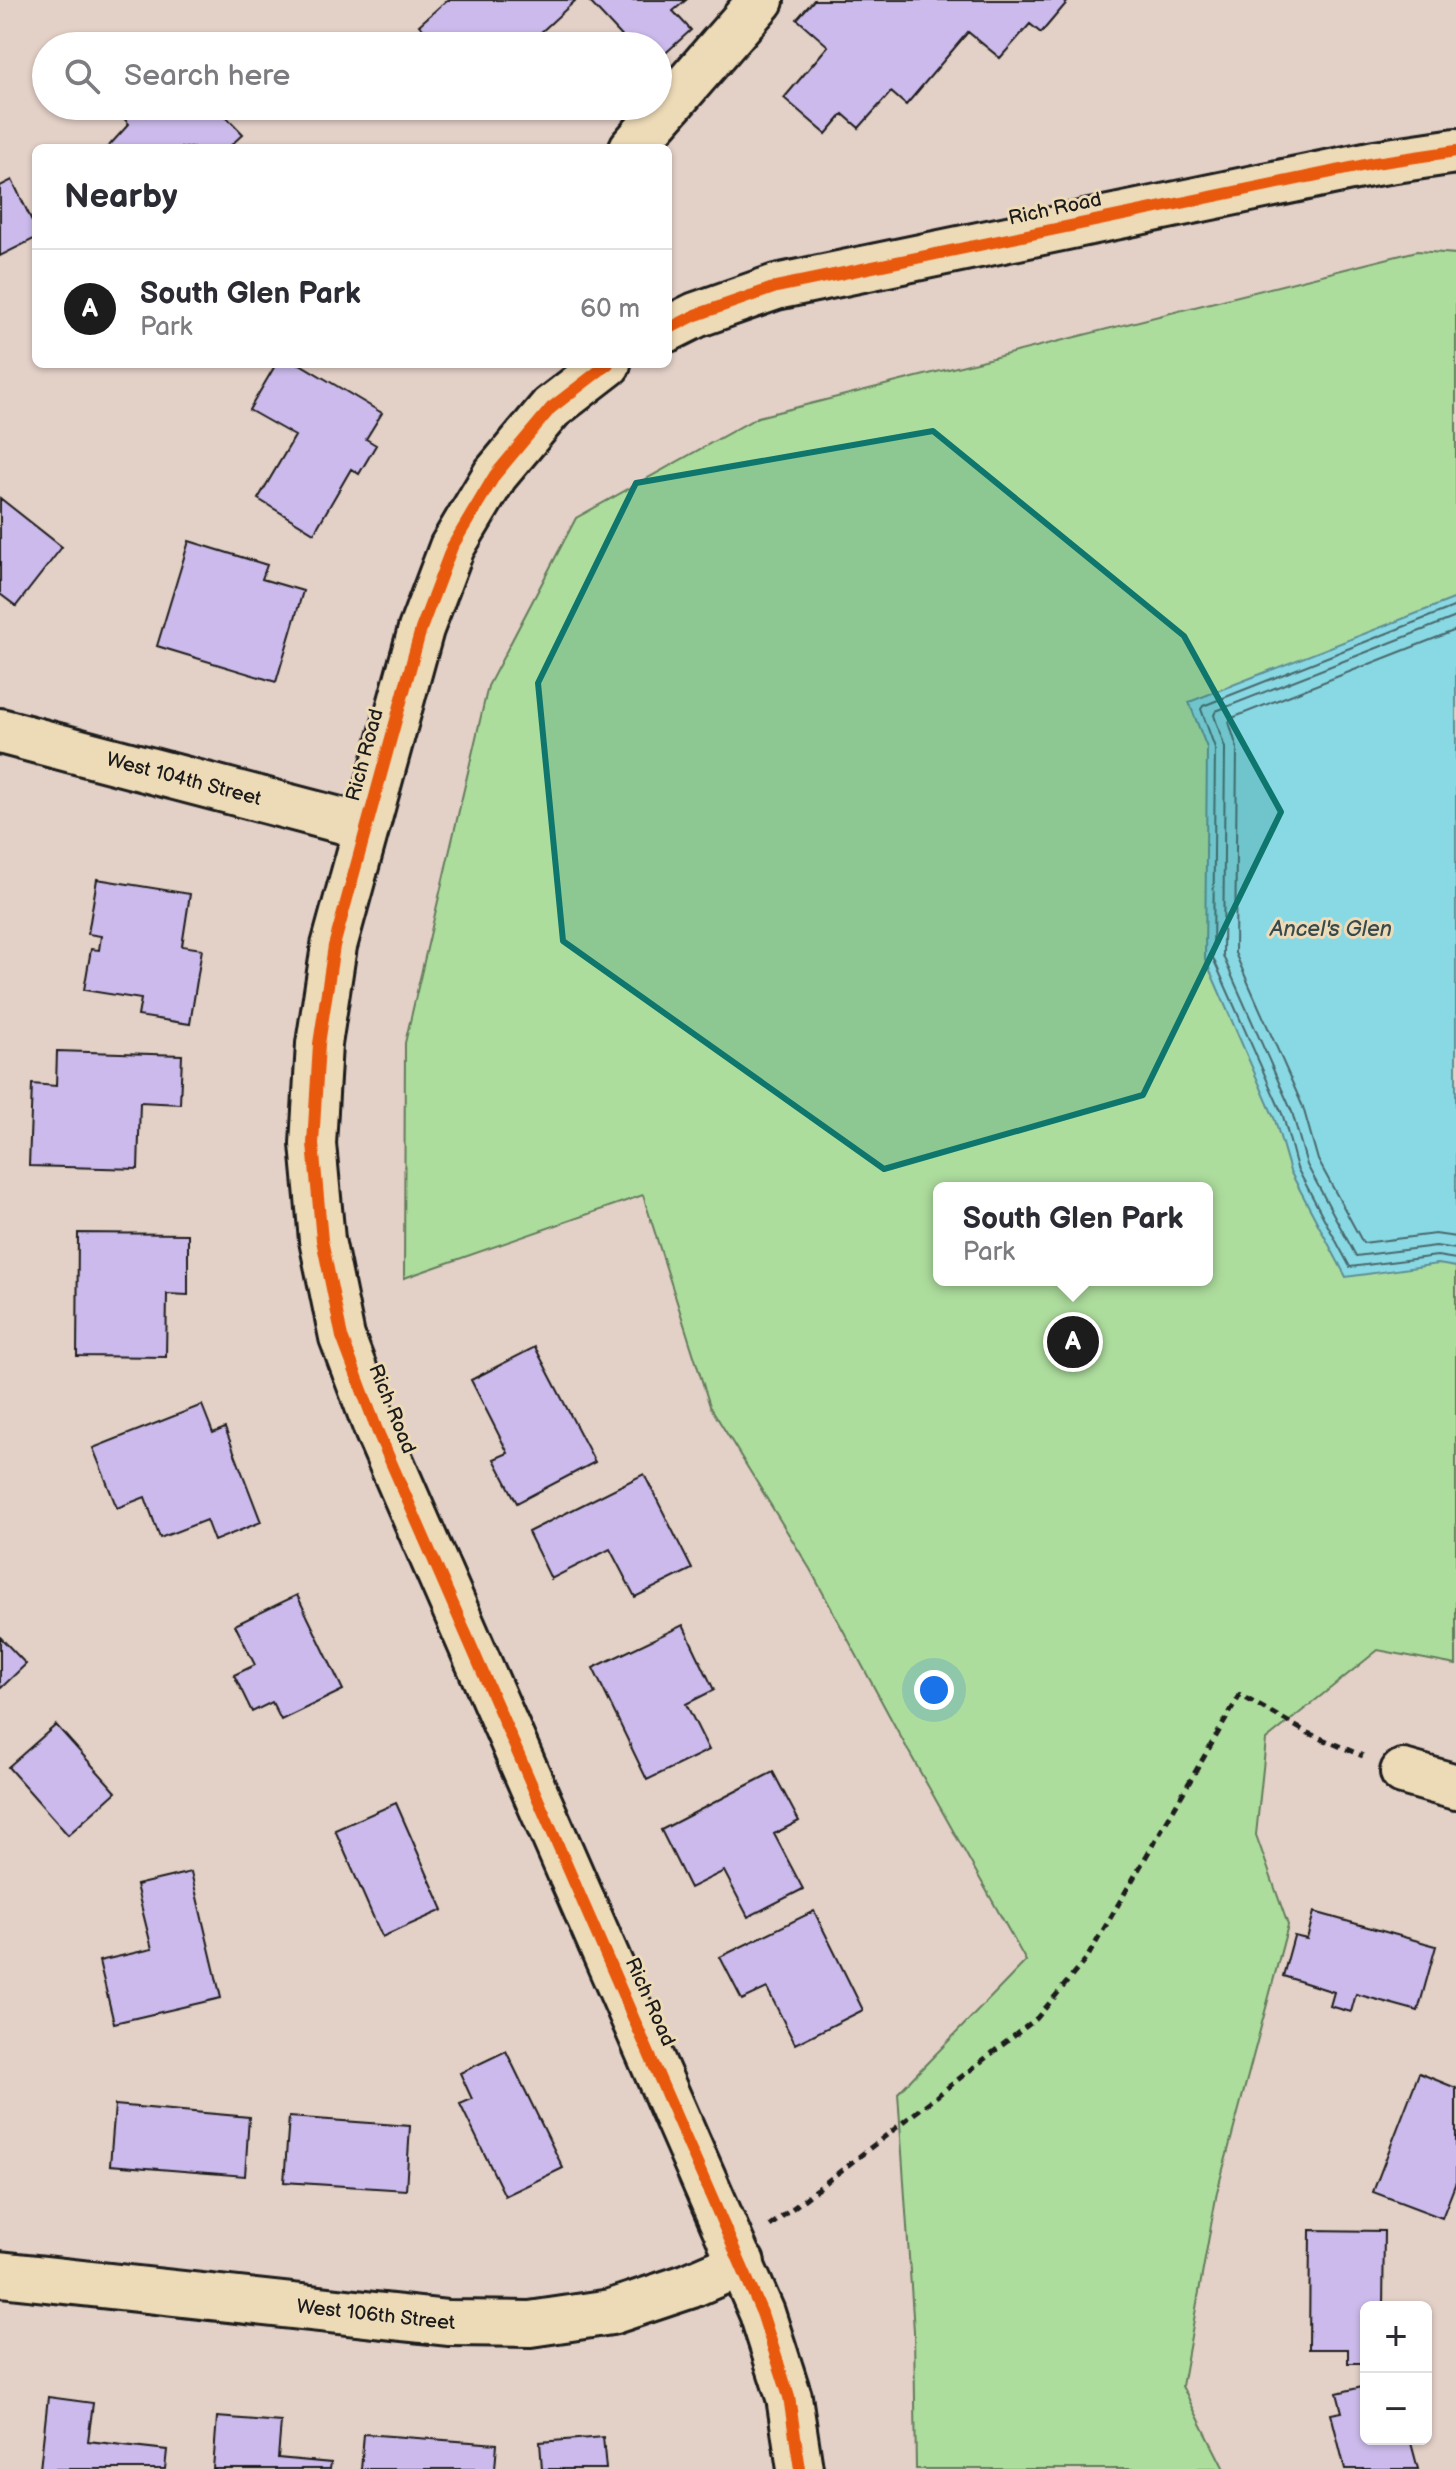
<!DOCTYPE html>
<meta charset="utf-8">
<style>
:root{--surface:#fff;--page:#f2f2f3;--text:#2b2b33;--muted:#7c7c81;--line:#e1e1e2;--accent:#1c1c1c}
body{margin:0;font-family:"Balsamiq Sans",sans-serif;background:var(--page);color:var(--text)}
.controls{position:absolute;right:24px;bottom:24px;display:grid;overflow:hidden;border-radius:12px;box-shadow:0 2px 6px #0004}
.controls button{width:72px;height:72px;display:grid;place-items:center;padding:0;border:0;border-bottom:2px solid var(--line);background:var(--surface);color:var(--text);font:40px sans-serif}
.you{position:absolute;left:934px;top:1690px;width:28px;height:28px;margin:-20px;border:6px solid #fff;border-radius:50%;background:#1a73e8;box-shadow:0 0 0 12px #1a73e833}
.badge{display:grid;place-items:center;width:52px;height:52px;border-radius:50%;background:var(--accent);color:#fff;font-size:26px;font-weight:700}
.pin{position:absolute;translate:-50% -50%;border:4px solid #fff;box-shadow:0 2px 8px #0006}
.popup{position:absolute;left:933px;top:1182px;width:280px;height:104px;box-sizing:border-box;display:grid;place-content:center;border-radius:12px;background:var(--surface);filter:drop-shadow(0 2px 6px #0005);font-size:26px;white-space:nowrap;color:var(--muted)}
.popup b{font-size:30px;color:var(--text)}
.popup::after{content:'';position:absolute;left:50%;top:100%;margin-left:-16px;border:16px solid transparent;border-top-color:var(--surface)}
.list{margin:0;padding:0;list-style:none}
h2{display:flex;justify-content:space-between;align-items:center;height:104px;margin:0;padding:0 32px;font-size:34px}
h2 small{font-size:26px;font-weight:400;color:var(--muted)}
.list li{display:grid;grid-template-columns:52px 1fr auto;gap:24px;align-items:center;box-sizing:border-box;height:120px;padding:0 32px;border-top:2px solid var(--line)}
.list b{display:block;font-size:30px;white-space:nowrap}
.list p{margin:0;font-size:26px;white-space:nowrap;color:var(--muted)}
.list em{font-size:26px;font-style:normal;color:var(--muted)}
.icon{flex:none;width:44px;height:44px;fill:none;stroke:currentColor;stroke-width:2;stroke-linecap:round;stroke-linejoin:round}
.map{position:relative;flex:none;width:1456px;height:2469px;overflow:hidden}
.search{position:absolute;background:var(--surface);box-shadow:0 2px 6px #0004;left:32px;top:32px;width:640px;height:88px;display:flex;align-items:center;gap:20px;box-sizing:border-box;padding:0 28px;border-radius:44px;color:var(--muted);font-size:30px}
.panel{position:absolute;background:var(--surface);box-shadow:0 2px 6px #0004;left:32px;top:144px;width:640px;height:224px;border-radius:12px}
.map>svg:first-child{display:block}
.green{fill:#addd9d;stroke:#647c5c;stroke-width:2;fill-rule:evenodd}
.water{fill:#89d9e4;stroke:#5d8d94;stroke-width:2}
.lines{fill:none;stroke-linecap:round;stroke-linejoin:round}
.shore{stroke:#48686c;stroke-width:2}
.building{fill:#cbbaeb;stroke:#1c1c1c;stroke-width:2}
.street-casing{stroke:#1c1c1c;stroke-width:50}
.path{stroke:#1c1c1c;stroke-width:5;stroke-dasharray:8 6;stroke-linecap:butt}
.street{stroke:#eddab7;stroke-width:44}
.cycleway-casing{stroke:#eddab7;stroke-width:17}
.cycleway{stroke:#e8590c;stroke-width:12}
.marked{fill:#0f766e;fill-opacity:0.2;stroke:#0f766e;stroke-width:6;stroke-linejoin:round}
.labels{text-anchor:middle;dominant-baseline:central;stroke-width:6;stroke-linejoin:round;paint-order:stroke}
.street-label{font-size:20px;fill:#1c1c1c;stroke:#eddab7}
.water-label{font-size:22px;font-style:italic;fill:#374b4e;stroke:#eddab7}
</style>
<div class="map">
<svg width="1456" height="2469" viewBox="0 0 1456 2469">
<rect width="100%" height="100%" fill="#e3d0c7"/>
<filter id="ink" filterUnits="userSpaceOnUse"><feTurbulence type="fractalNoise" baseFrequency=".0125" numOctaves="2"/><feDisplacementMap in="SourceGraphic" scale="16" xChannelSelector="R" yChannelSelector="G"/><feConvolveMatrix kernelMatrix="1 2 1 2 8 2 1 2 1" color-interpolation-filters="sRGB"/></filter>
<g filter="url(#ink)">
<!-- green -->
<path class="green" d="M1417,251L1456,254V1665L1378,1650L1266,1740L1256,1835L1288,1925L1217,2192L1182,2386L1224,2469H916L914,2331L898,2093L1026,1961L909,1752L810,1569L710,1406L643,1195L404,1278L405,1043L488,686L576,518L758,417ZM939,1188H1207V1280H939Z"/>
<!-- water -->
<path class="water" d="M1456,598V1267L1438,1264L1346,1277L1290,1171L1275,1120L1205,959L1207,748L1189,702Z"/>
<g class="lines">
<!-- shore -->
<path class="shore" d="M1456,606L1203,706L1201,709L1215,748L1213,958L1283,1116L1297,1168L1350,1267L1437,1256L1456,1259
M1456,617L1216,711L1214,715L1225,748L1223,956L1292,1112L1307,1165L1356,1256L1436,1246L1456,1249
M1456,630L1232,718L1229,722L1237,748L1235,953L1303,1107L1318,1160L1363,1243L1435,1234L1456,1237"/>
</g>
<!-- building -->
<path class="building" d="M447,0H576L526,46H439L419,25Z
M588,0H686L673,11L691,30L658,60V46H631Z
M814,0H1069L1041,33L1030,24L1000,58L968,32L906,105L891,92L859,128L843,114L826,134L784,98L828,46L797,19Z
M113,106H216L243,134L228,148H107L129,124Z
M12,180L36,229V238L0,256V186Z
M276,364H300L382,413L366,439L376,445L359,474L351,469L314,533L258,499L295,436L249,410Z
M0,498L62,547L16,606L0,594Z
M189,541L267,565L262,579L303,591L276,682L157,646Z
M97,879L190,894L182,946L202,949L190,1024L138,1016L141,999L84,990L91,949L99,950L101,936L88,934Z
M57,1051L182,1055L180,1104L140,1102L138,1169L29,1166L32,1084L56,1086Z
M78,1233L188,1234V1295L167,1294L166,1357L77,1356Z
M535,1347L595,1462L517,1503L494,1459L508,1453L471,1380Z
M202,1405L213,1433L225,1428L261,1522L214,1541L206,1520L160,1538L145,1497L117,1508L93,1448Z
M644,1474L692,1569L635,1597L610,1549L551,1579L528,1532Z
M297,1595L343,1690L281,1720L272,1702L252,1712L234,1675L255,1665L235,1625Z
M683,1625L714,1690L686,1704L709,1750L647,1780L593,1668Z
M0,1637L26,1664L0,1689Z
M56,1725L116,1792L68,1835L8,1767Z
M773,1772L799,1821L774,1834L803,1889L748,1917L724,1871L690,1888L661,1830Z
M396,1803L443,1910L382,1937L335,1830Z
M191,1872L221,1998L114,2023L99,1961L152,1949L136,1885Z
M814,1911L863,2010L795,2044L767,1988L742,2000L720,1957Z
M1314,1912L1436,1946L1418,2011L1356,1994L1351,2012L1330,2006L1334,1992L1283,1976L1294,1936L1307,1939Z
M506,2051L563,2168L505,2196L460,2104L472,2099L460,2073Z
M1419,2073L1456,2088V2182L1442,2218L1373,2192Z
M115,2105L249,2117L245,2176L110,2165Z
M289,2117L410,2126L406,2190L284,2182Z
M1310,2230L1384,2231L1383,2307H1366V2363H1348V2349H1309Z
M1366,2386V2439H1410L1418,2469H1345L1331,2414L1342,2412L1337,2393Z
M48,2397L93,2403L88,2441L167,2450L165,2469H40Z
M217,2417L281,2422L278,2458L331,2463L330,2469H213Z
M364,2434L497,2444L495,2469H361Z
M603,2437L606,2469H542L540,2442Z"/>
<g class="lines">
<defs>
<g id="street">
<path d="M632,148L761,0"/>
<path d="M668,329L696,315L776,287L1375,163L1456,151"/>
<path d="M608,364L551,408L495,475L452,547L421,629L334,946L319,1044L313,1144L322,1240L342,1337L377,1430L762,2313L789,2397L800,2469"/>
<path id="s1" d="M0,731L366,827"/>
<path d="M1403,1772L1456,1787"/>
<path id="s2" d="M0,2274L448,2323L530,2324L611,2312L689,2286L742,2263"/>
</g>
</defs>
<!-- street casing -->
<use href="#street" class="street-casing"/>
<!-- path -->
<path class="path" d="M770,2226L1037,2018L1087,1958L1240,1695L1308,1733L1363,1756"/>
<!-- street -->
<use href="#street" class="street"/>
<defs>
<path id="cycleway" d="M668,329L696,315L776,287L1375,163L1456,151
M608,364L551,408L495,475L452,547L421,629L334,946L319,1044L313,1144L322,1240L342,1337L377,1430L762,2313L789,2397L800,2469"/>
</defs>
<!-- cycleway casing -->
<use href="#cycleway" class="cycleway-casing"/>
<!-- cycleway -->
<use href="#cycleway" class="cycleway"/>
</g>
</g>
<!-- marked area -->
<path class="marked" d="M933,431L1184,636L1281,812L1143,1095L884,1169L563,941L538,683L636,483Z"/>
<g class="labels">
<!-- street labels -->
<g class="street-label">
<text transform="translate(1055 209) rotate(-12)">Rich Road</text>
<text transform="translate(365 755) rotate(-75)">Rich Road</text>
<text stroke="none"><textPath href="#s1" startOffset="190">West 104th Street</textPath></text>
<text transform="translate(392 1409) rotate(68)">Rich Road</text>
<text transform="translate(650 2002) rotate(66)">Rich Road</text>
<text stroke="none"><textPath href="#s2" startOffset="378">West 106th Street</textPath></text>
</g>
<!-- water labels -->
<g class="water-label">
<text x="1331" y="929">Ancel's Glen</text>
</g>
</g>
</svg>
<div class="controls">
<button>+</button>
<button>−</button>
</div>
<div class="you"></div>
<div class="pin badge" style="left:1073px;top:1342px">A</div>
<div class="popup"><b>South Glen Park</b>Park</div>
<div class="search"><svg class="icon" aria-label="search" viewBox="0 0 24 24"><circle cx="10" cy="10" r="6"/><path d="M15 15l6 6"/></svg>Search here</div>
<section class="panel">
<h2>Nearby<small></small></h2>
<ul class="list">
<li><span class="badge">A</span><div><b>South Glen Park</b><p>Park</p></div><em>60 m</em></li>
</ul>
</section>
</div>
